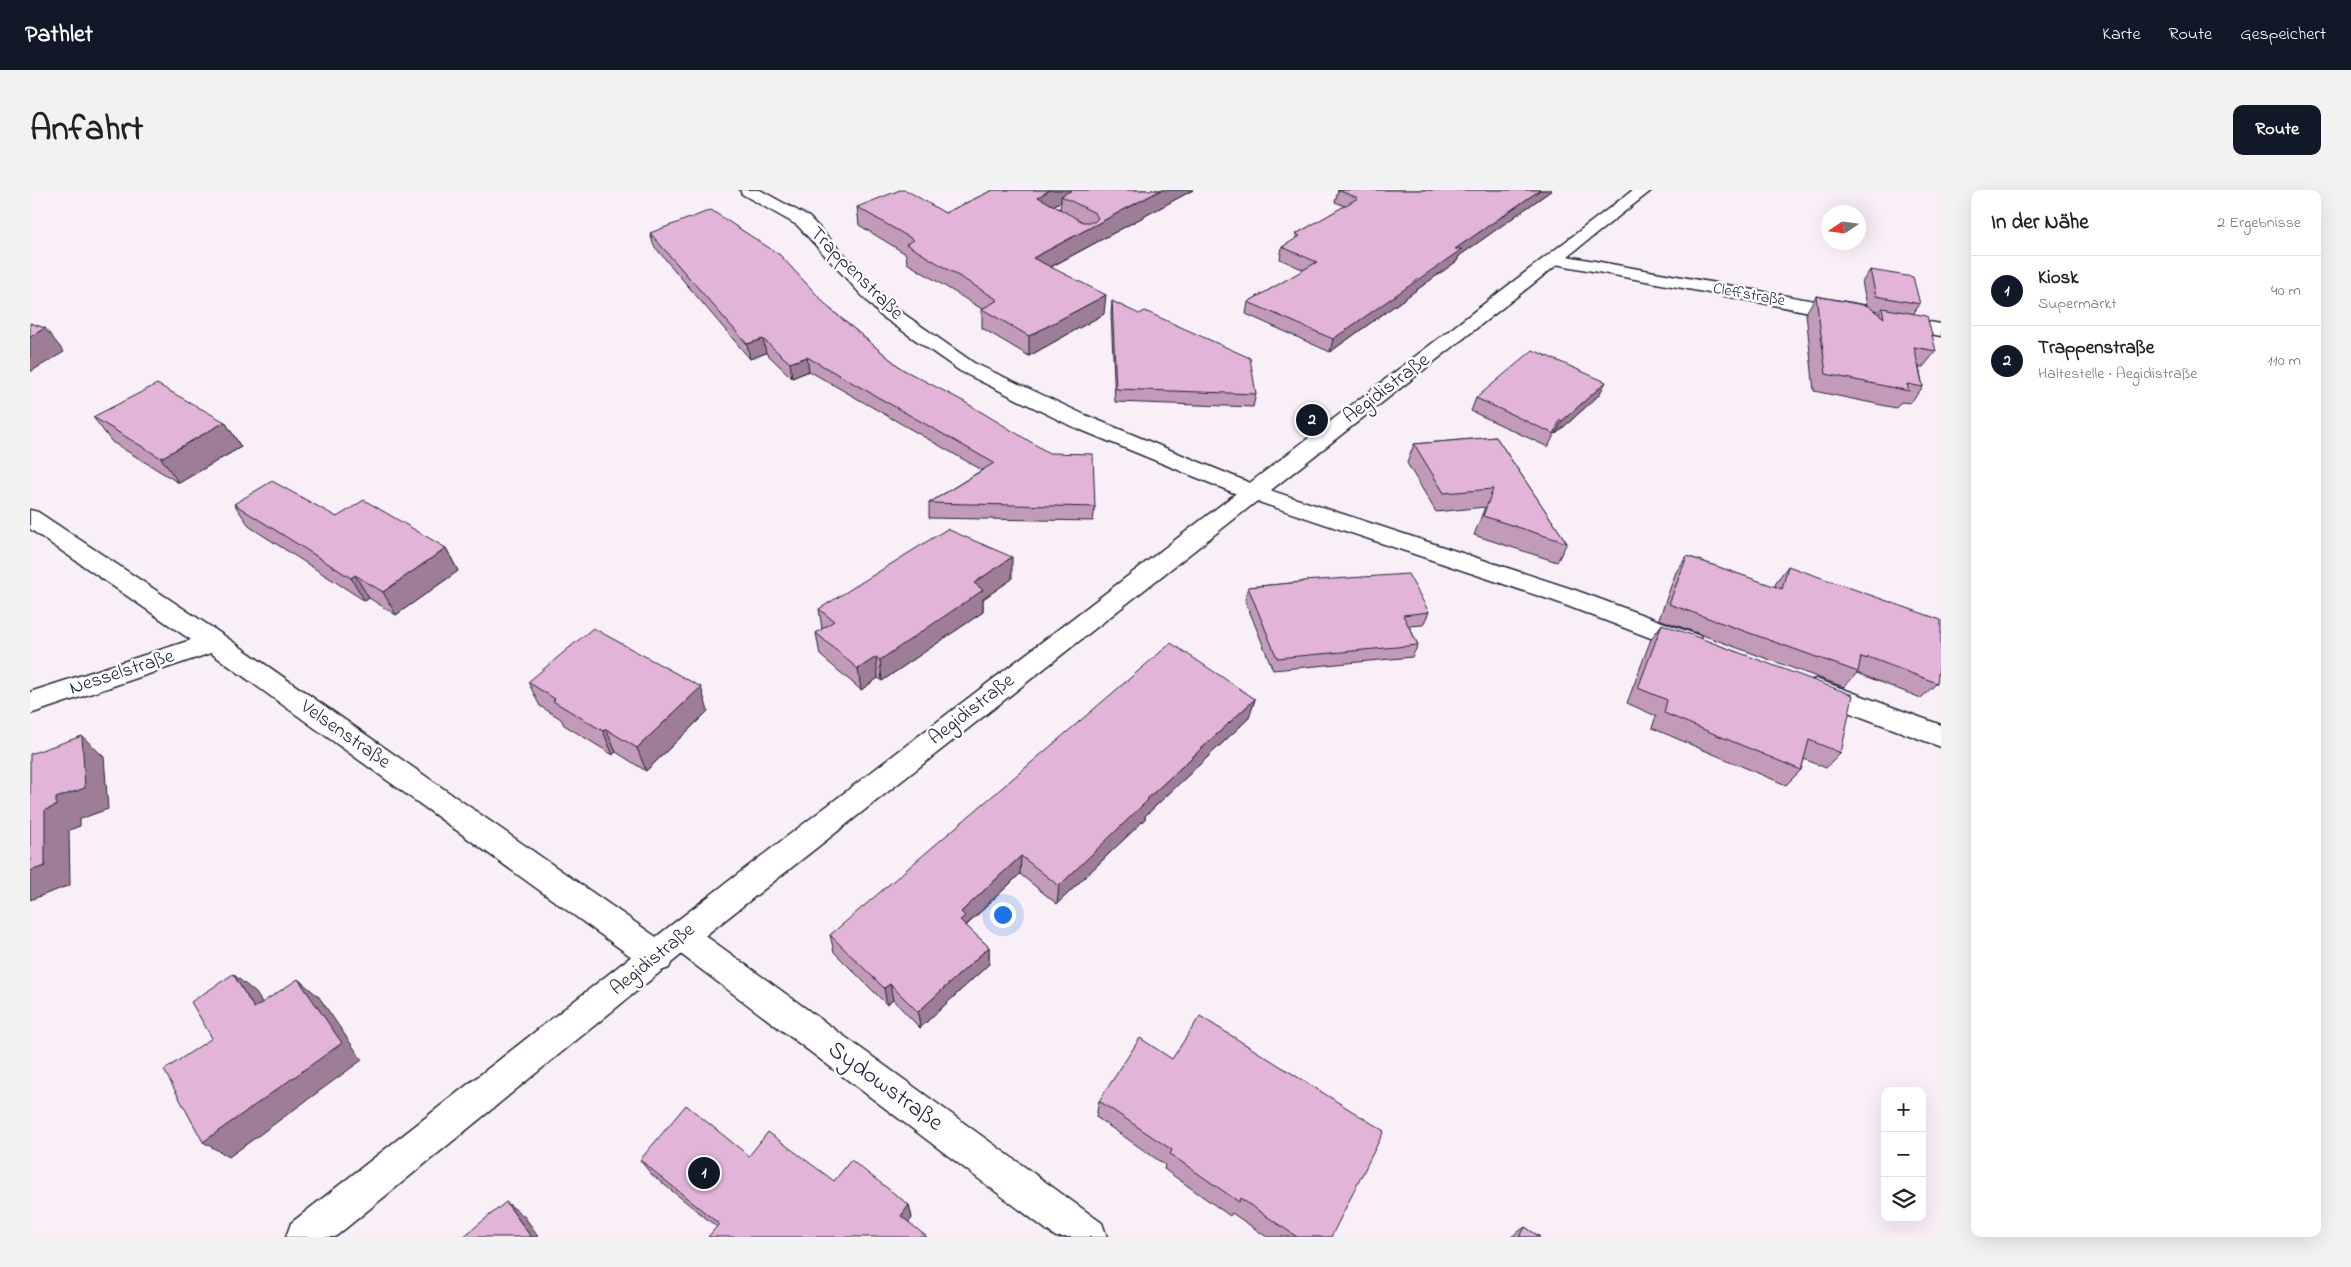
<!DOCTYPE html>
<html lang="de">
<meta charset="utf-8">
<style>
:root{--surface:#fff;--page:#f2f2f2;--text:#222;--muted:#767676;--line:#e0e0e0;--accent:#111827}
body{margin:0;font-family:"Indie Flower",sans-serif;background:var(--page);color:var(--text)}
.controls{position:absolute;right:15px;bottom:15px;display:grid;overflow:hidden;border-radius:10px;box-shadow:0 5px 20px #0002}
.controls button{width:45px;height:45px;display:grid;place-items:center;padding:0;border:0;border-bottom:1px solid var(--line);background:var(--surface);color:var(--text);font:25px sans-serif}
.compass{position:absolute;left:1791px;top:15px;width:45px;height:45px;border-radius:50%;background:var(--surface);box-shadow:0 5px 20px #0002;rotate:257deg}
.you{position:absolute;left:972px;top:724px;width:18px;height:18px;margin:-12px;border:4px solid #fff;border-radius:50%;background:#1a73e8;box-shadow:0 0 0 8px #1a73e833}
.badge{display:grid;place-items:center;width:32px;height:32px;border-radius:50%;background:var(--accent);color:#fff;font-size:16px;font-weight:700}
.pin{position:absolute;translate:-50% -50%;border:2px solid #fff;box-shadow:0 1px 5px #0006}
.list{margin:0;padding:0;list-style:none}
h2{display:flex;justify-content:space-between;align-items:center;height:65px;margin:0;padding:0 20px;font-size:21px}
h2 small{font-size:16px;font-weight:400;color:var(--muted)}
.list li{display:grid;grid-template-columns:32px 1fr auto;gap:15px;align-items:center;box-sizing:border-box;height:70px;padding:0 20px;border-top:1px solid var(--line)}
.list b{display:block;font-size:19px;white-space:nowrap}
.list p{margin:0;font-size:16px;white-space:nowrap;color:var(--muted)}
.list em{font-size:16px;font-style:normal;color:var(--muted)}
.icon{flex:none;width:28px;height:28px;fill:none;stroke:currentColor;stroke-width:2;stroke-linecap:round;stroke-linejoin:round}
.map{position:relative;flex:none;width:1911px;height:1047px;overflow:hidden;border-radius:10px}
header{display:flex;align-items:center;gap:30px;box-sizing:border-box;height:70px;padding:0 25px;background:var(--accent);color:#fff}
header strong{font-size:24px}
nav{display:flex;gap:28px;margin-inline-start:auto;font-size:18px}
.intro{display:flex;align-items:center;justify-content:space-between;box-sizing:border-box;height:120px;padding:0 30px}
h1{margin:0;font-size:35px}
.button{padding:12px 22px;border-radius:10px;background:var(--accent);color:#fff;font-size:18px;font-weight:700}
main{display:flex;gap:30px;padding:0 30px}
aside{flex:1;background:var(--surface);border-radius:10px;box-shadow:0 5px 20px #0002}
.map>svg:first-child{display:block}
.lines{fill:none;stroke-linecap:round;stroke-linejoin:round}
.minor-casing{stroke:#22223b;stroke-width:3}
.tertiary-casing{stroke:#22223b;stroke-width:3}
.minor{fill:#fff;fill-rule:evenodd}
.tertiary{fill:#fff;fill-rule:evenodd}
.wall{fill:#c29bb9;stroke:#22223b;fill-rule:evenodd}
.shaded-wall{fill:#9e7e96;stroke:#22223b}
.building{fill:#e2b4d7;stroke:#22223b}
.labels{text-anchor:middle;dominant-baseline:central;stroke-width:5;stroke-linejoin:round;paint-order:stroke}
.far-street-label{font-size:16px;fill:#22223b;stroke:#fff}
.street-label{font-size:20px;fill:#22223b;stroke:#fff}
.near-street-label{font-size:24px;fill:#22223b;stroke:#fff}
</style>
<header>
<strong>Pathlet</strong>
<nav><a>Karte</a><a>Route</a><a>Gespeichert</a></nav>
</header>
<div class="intro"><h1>Anfahrt</h1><a class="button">Route</a></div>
<main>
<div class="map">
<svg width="1911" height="1047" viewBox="0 0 1911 1047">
<rect width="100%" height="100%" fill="#f9f0f7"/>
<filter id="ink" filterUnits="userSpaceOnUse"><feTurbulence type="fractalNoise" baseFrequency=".02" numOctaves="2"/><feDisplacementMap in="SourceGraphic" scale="10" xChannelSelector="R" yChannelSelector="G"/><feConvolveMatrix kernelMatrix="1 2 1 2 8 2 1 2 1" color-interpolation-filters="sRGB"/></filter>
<g filter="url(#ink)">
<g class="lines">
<defs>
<path id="minor" d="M710,0H730L779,27L864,117L944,173L1055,225L1230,297L1545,400L1670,446L1674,453L1670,460L1661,463L1652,460L1527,412L1214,307L1039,235L930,181L850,125L767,35L712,4Z
M1526,64L1817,117L1824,119L1827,123L1824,127L1817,129L1520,73L1517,69L1520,65Z
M1864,126L1911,134V146L1857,136L1854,132L1857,128Z
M0,320L8,322L193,445L639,756L644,767L639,778L628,782L617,778L181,463L0,524V502L161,450L0,339Z
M1786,489L1911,535V557L1776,506L1773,499L1776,492Z
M651,731L662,736L1072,1033L1077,1047H1026L640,756L635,746L640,736Z"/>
<path id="tertiary" d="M1603,0H1622L662,756L305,1047H256L261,1033L640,736Z"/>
</defs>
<!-- minor casing -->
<use href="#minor" class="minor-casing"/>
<!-- tertiary casing -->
<use href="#tertiary" class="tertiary-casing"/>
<!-- minor -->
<use href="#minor" class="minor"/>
<!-- tertiary -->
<use href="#tertiary" class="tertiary"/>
</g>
<!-- wall -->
<path class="wall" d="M963,0H1163L1021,77L1074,124L999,166L952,138V119L877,73L876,64L829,35L827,17L915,23ZM1031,11L1030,19L1024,16Z
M1308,0H1522L1429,66L1427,71L1300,162L1216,124L1218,112L1274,80L1250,69L1252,57L1265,50L1266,44L1315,16L1305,12Z
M620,43L799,118L872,179L1065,317L1063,331L899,328V313L952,280L779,181L762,188L736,163L720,169L624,56Z
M1840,80L1890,114L1883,124L1906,161L1893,177H1889L1893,197L1880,213L1871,212L1866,218L1784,201L1776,123L1786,106L1837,115L1832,92ZM1844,120L1850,121L1849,124Z
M1082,111L1226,204L1223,217L1085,212L1081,124Z
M1569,205L1526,244L1525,243L1518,257L1441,221L1446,208Z
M63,227L195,232L211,257L149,293L82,252Z
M1466,247L1537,353L1527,372L1444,345L1455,317L1406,322L1377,273L1384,254Z
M204,314L307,327L416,358L428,381L366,425L339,408L335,411L220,337Z
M1657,366L1745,397L1746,392L1758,376L1907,493L1891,508L1827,483L1814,497L1629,429L1646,382Z
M982,389L953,409V422L852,491L848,488L831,500L790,465L786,443L792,439L789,419Z
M1273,391L1399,422L1393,435L1379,436L1388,455L1382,467L1243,480L1215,410L1218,397L1272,392Z
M1632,434L1811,563L1796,578L1774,569L1771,580L1756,595L1622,538L1626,526L1597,513L1621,449Z
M498,492L678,521L616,581L586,562L583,565L534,535L531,529L510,516Z
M1225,509L1219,528L1115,626V629L1027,714L990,684L936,736L959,757V774L890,838L863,810L857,815L804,762L800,745Z
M1069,911L1301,1047H1237L1202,1023L1200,1026L1134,979L1135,975L1066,927Z
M719,966L879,1015L882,1028L879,1032L687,1037L621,984L610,970Z
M1495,1037L1510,1047H1481Z"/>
<!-- shaded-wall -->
<path class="shaded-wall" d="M1020,0H1049L1031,6V11L1007,26L1008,7Z
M1131,0H1163L1002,87L1003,68Z
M1510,0H1522L1429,66L1427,71L1300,162L1303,149L1425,59Z
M1076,105L1074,124L999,166V146Z
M15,138L34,162L0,182V147Z
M733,149L736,163L720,169L717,154Z
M777,167L779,181L762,188L760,173Z
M1576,192L1569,205L1526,244L1532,231Z
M195,232L211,257L149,293L131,268Z
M416,358L428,381L366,425L353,402Z
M982,367V389L953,409V422L852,491L850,470L944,393Z
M325,385L339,408L335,411L321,388Z
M846,467L848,488L831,500L828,479Z
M671,497L678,521L616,581L607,558Z
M1225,509L1219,528L1115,626V629L1027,714L1029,696L1117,609Z
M576,539L586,562L583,565L573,541Z
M52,546L74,567L78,619L50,629V636L39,640L40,695L0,710V681L15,620L26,608Z
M991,666L990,684L935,736L930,730L931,722Z
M959,757V774L890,838L888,822Z
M203,784L226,803L247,836L224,818Z
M268,789L289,807L332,870L199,967L173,952Z
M860,794L863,810L857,815L854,798Z
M476,1012L494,1026L509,1047H501Z
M879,1015L882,1028L874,1039L871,1026Z"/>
<!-- building -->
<path class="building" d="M870,0H876L915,23L963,0H1020L1008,7L1053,32H1064L1068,28L1065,23L1031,6L1042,0H1131L1003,68L1076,105L999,146L952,119L968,110L876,54L884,50L827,17Z
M1308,0H1510L1425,59H1432L1303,149L1218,112L1287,72L1252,57L1270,46L1266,44L1328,8Z
M681,20L750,65L799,118L872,179L933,211L1019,263L1063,264L1065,317L899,313L964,273L777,167L760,173L733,149L717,154L620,43Z
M1840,80L1883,87L1890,114L1846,106Z
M1786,106L1838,116L1854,128L1852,118L1897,126L1906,161L1884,157L1893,197L1877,194L1879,201L1796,184Z
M1082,111L1109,124L1115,121L1220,168L1226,204L1086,199Z
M0,133L15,138L0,147Z
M1503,160L1576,192L1532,231L1530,230L1524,244L1446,208Z
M127,194L195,232L131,268L63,227Z
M1466,247L1537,353L1453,326L1463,299L1414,303L1384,254Z
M242,291L307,327L334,310L416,358L353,402L325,385L321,388L204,314Z
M917,339L982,367L944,393L953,400L850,470L846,467L828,479L786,443L804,431L789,419Z
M1657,366L1752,399L1758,376L1911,430V464L1907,493L1838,467V469L1831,467L1828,482L1639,414Z
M1378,384L1399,422L1373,425L1388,455L1247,468L1218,397L1273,392V391Z
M1632,434L1823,505L1811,563L1779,550L1771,580L1634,523L1637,510L1608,498Z
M563,438L671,497L607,558L576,539L573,541L523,511L525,509L498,492Z
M1141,453L1225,509L1117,609L1118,610L1029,696L991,666L931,722L935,726L930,730L959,757L888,822L860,794L854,798L800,745Z
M52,546L55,598L26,608V616L15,620V676L0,681V564Z
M203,784L224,818L268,789L312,853L173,952L134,880L182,848L161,812Z
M1170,826L1354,941L1301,1047H1267L1210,1008L1209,1012L1140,964L1142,960L1069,911L1110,848L1142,869Z
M656,915L719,966L738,942L804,991L821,970L879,1015L871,1026L897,1047H678L689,1034L610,970Z
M476,1012L501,1047H433Z
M1495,1037L1510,1047H1490Z"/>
</g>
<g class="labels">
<!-- far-street labels -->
<g class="far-street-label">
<text transform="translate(1719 105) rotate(10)">Cleffstraße</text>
</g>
<!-- street labels -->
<g class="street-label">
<text transform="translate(826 84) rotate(45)">Trappenstraße</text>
<text transform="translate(1357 199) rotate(-37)">Aegidistraße</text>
<text transform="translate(92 483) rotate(-18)">Nesselstraße</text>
<text transform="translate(942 520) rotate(-38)">Aegidistraße</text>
<text transform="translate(315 545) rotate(35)">Velsenstraße</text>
<text transform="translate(623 770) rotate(-39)">Aegidistraße</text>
</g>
<!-- near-street labels -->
<g class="near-street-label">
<text transform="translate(855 897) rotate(36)">Sydowstraße</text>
</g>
</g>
</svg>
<div class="controls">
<button>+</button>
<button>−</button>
<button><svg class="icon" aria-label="layers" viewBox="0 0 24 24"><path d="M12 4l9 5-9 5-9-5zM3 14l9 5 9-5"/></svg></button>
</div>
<svg class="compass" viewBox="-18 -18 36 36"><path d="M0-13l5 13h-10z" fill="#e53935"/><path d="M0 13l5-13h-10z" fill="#767676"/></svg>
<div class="you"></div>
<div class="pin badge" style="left:674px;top:983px">1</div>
<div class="pin badge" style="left:1282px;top:230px">2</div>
</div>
<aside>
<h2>In der Nähe<small>2 Ergebnisse</small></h2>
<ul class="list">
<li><span class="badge">1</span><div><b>Kiosk</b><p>Supermarkt</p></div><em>40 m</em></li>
<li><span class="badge">2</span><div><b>Trappenstraße</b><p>Haltestelle · Aegidistraße</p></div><em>110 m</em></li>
</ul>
</aside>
</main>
